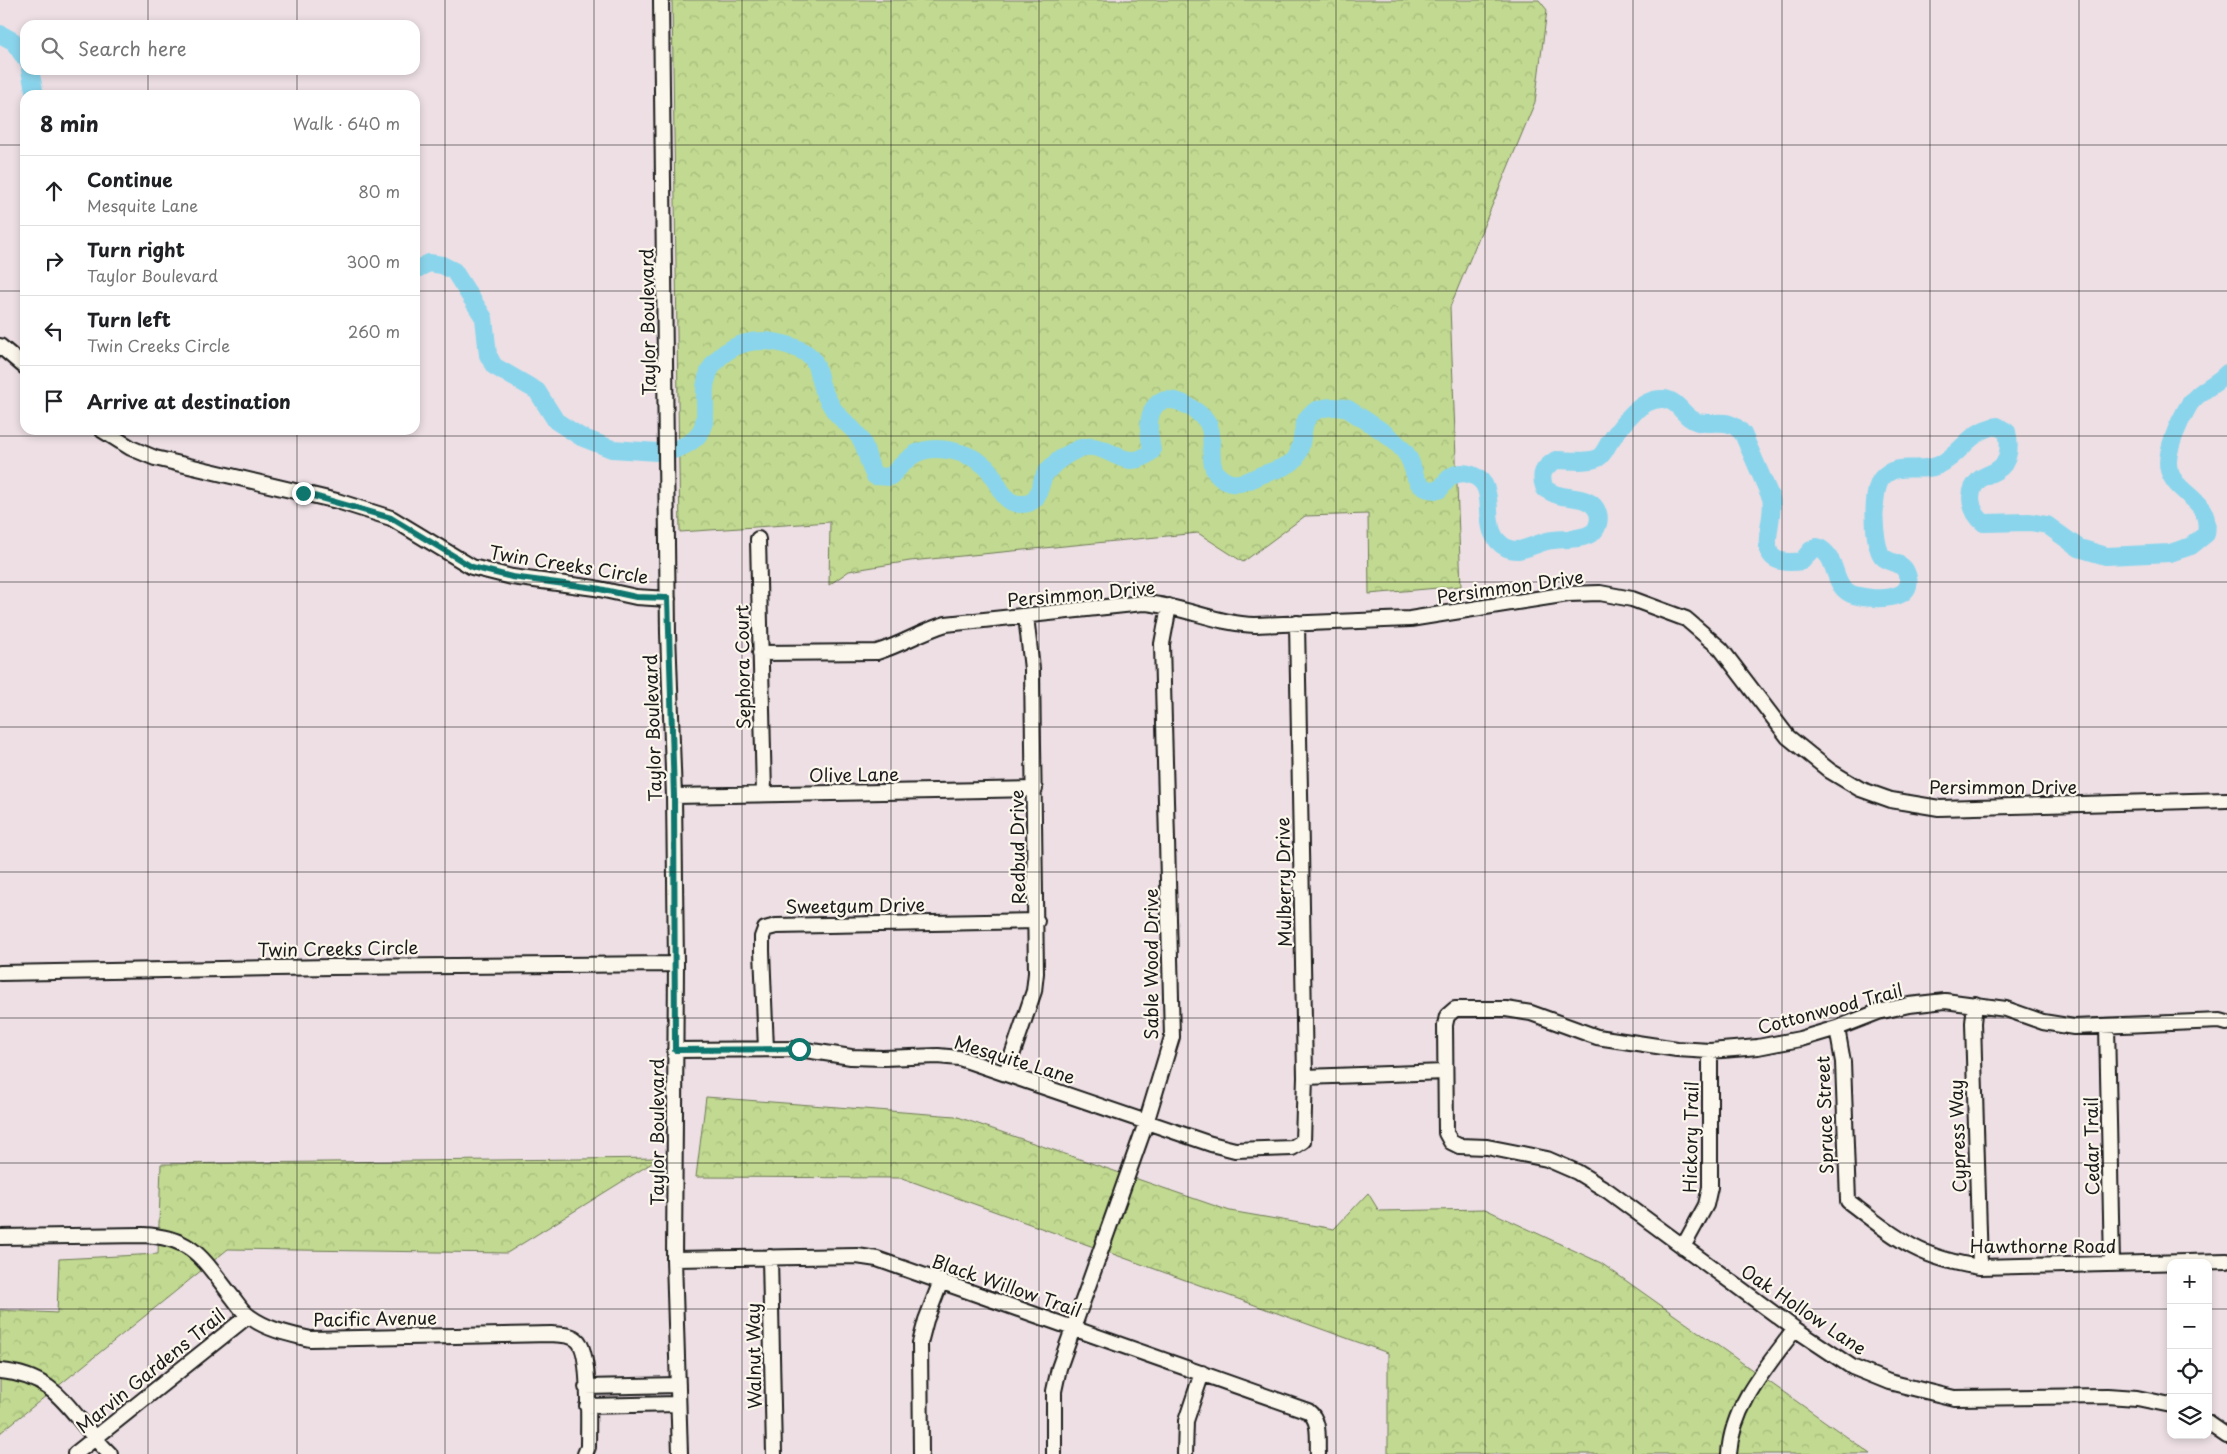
<!DOCTYPE html>
<meta charset="utf-8">
<style>
:root{--surface:#fff;--page:#f6f6f6;--text:#202124;--muted:#757577;--line:#e0e0e0}
body{margin:0;font-family:"Playpen Sans",sans-serif;background:var(--page);color:var(--text)}
.controls{position:absolute;right:15px;bottom:15px;display:grid;overflow:hidden;border-radius:10px;box-shadow:0 2px 8px #0003}
.controls button{width:45px;height:45px;display:grid;place-items:center;padding:0;border:0;border-bottom:1px solid var(--line);background:var(--surface);color:var(--text);font:25px sans-serif}
.stop{position:absolute;width:15px;height:15px;margin:-11px;border:4px solid #0f766e;border-radius:50%;background:#fff}
.stop.end{background:#0f766e;border-color:#fff;box-shadow:0 1px 5px #0008}
.list{margin:0;padding:0;list-style:none}
h2{display:flex;justify-content:space-between;align-items:center;height:65px;margin:0;padding:0 20px;font-size:21px}
h2 small{font-size:16px;font-weight:400;color:var(--muted)}
.list li{display:grid;grid-template-columns:32px 1fr auto;gap:15px;align-items:center;box-sizing:border-box;height:70px;padding:0 20px;border-top:1px solid var(--line)}
.list b{display:block;font-size:19px;white-space:nowrap}
.list p{margin:0;font-size:16px;white-space:nowrap;color:var(--muted)}
.list em{font-size:16px;font-style:normal;color:var(--muted)}
.icon{flex:none;width:28px;height:28px;fill:none;stroke:currentColor;stroke-width:2;stroke-linecap:round;stroke-linejoin:round}
.map{position:relative;flex:none;width:2227px;height:1454px;overflow:hidden}
.search{position:absolute;background:var(--surface);box-shadow:0 2px 8px #0003;left:20px;top:20px;width:400px;height:55px;display:flex;align-items:center;gap:12px;box-sizing:border-box;padding:0 18px;border-radius:15px;color:var(--muted);font-size:19px}
.panel{position:absolute;background:var(--surface);box-shadow:0 2px 8px #0003;left:20px;top:90px;width:400px;height:345px;border-radius:15px}
.map>svg:first-child{display:block}
.forest{fill:url(#forest-crowns);stroke:#6e7a56}
.lines{fill:none;stroke-linecap:round;stroke-linejoin:round}
.river{stroke:#8bd5ec;stroke-width:18}
.minor-casing{stroke:#1c1c1c;stroke-width:18}
.minor{stroke:#fbf7ec;stroke-width:14}
.route{stroke:#0f766e;stroke-width:6}
.grid{fill:none;stroke:#1c1c1c;stroke-width:1;stroke-opacity:0.55}
.labels{text-anchor:middle;dominant-baseline:central;stroke-width:4.5;stroke-linejoin:round;paint-order:stroke}
.street-label{font-size:18px;fill:#1c1c1c;stroke:#fbf7ec}
</style>
<div class="map">
<svg width="2227" height="1454" viewBox="0 0 2227 1454">
<defs>
<pattern id="forest-crowns" width="20" height="18" patternUnits="userSpaceOnUse" patternTransform="scale(1.25)"><rect width="20" height="18" fill="#c1d990"/><path d="M2 6a3 3 0 1 1 6 0M12 15a3 3 0 1 1 6 0" fill="none" stroke="#a5ba7c"/></pattern>
</defs>
<rect width="100%" height="100%" fill="#eddfe4"/>
<filter id="ink" filterUnits="userSpaceOnUse"><feTurbulence type="fractalNoise" baseFrequency=".02" numOctaves="2"/><feDisplacementMap in="SourceGraphic" scale="10" xChannelSelector="R" yChannelSelector="G"/><feConvolveMatrix kernelMatrix="1 2 1 2 8 2 1 2 1" color-interpolation-filters="sRGB"/></filter>
<g filter="url(#ink)">
<!-- forest -->
<path class="forest" d="M672,0H1539L1547,10L1535,102L1450,307L1461,586L1369,594L1368,514L1305,516L1243,562L1198,533L910,561L849,571L829,585L830,522L680,532Z
M706,1097L955,1116L1230,1211L1334,1229L1368,1193L1379,1211L1485,1209L1601,1263L1871,1454H1388V1353L902,1178L696,1177Z
M660,1158L507,1253L228,1249L0,1433V1310L57,1313L59,1259L158,1254L161,1164Z"/>
<g class="lines">
<!-- river -->
<path class="river" d="M0,34L13,41L25,58
M30,70L35,95
M415,270L429,263L442,265L454,271L484,318L488,355L494,366L537,391L556,421L581,437L612,449L658,452
M670,451C679,449 694,442 699,434C710,419 702,398 706,382C711,355 738,341 762,341C777,341 801,347 812,358C818,365 819,381 823,390C826,397 830,404 834,410C841,420 853,427 860,438C868,450 867,464 875,476L890,477C898,469 905,460 915,454C935,443 970,452 986,467C998,478 1000,503 1020,504C1042,505 1037,486 1046,473C1054,463 1065,455 1076,450C1107,435 1123,478 1152,451C1151,443 1149,435 1149,428C1149,387 1184,398 1204,418C1222,435 1197,473 1231,483C1241,485 1252,479 1261,475C1271,471 1292,467 1297,456C1302,446 1302,433 1305,423C1311,406 1334,405 1348,409C1367,422 1389,433 1404,451C1419,467 1408,491 1439,490C1443,486 1447,479 1452,476C1464,469 1482,476 1486,489C1493,508 1482,535 1507,548C1509,549 1515,550 1518,550C1527,549 1538,543 1547,541C1561,538 1580,541 1592,533C1598,529 1600,519 1598,513C1592,496 1572,499 1558,495C1554,494 1549,491 1545,489C1539,474 1543,468 1556,460C1569,460 1586,463 1598,458C1603,455 1606,448 1609,443C1621,426 1640,397 1664,399C1680,401 1683,418 1698,422C1716,426 1729,416 1743,434L1771,498C1777,524 1746,569 1802,561L1811,550L1817,547C1840,556 1830,588 1854,595C1871,600 1920,603 1906,572C1902,561 1889,564 1882,556C1873,543 1871,491 1882,478C1897,461 1919,474 1939,465C1963,453 1968,431 1997,426L2007,432C2010,444 2010,463 1997,470C1992,474 1984,475 1980,479C1965,492 1971,513 1984,523L2030,522L2047,525L2079,548L2106,556L2170,553L2191,546L2206,534C2212,498 2177,497 2169,470C2164,453 2180,420 2189,405C2198,391 2216,385 2227,373"/>
<defs>
<path id="minor" d="M661,0L668,633L674,796L676,964L674,1259L680,1454
M0,346L25,367
M102,430L131,448L155,458L337,501L391,518L472,567L512,577L595,588L636,597L668,599
M758,539L764,794
M760,653L877,652C901,645 922,631 946,624L1143,603C1181,605 1217,624 1255,625L1410,619L1568,594L1600,593L1632,599L1686,619L1721,649L1788,737L1830,771L1860,789L1891,800L1939,808L2227,800
M674,796L1035,789
M0,973L332,967L676,964
M1975,1004L1973,1023L1980,1267
M2107,1026L2112,1264
M1837,1028L1843,1062L1848,1201C1896,1238 1918,1258 1980,1267L2227,1261
M766,1049L762,951V937L765,929L776,926L1037,921
M675,1050L799,1049L851,1057L883,1058L938,1056L959,1058L1211,1144L1235,1150L1292,1148L1303,1141L1305,1077L1297,623
M1006,1073L1034,991L1036,973L1032,669L1026,616
M1305,1077L1445,1072
M0,1237L143,1235C192,1237 202,1258 230,1294C236,1301 242,1312 250,1317C268,1330 289,1334 310,1339L551,1334C559,1335 571,1334 577,1340C591,1351 588,1427 588,1447L585,1454
M1683,1247L1706,1205L1710,1187V1051
M770,1257L774,1454
M674,1259L857,1256L877,1259L1308,1411C1321,1421 1317,1439 1318,1454
M0,1371C61,1376 70,1416 110,1454
M586,1387L678,1385
M2171,1405L2137,1398L2107,1396L1954,1398L1889,1382L1852,1367L1795,1329L1608,1191L1577,1172L1547,1159L1487,1147L1459,1146L1451,1142L1446,1133L1445,1025L1447,1016L1455,1009H1506L1531,1013L1597,1037L1677,1049L1710,1051L1758,1047L1800,1039L1837,1028L1878,1012L1909,1005L1945,1001L2006,1009L2043,1022L2074,1027L2220,1021L2227,1023
M587,1406L678,1404
M2208,1423L2227,1436
M75,1454L248,1316
M921,1454L920,1343L926,1320L941,1281
M1054,1454V1391L1059,1368L1146,1123L1172,1037L1162,644L1169,606
M1185,1454L1186,1421L1202,1373
M1729,1454C1732,1405 1767,1367 1795,1329"/>
</defs>
<!-- minor casing -->
<use href="#minor" class="minor-casing"/>
<!-- minor -->
<use href="#minor" class="minor"/>
</g>
</g>
<g class="lines" filter="url(#ink)">
<!-- route -->
<path class="route" d="M303,493L391,518L472,567L512,577L595,588L636,597L668,598L674,796L675,1050L799,1049"/>
</g>
<!-- grid -->
<path class="grid" d="M148,0V25M297,0V25M445,0V1454M594,0V1454M742,0V1454M891,0V1454M1039,0V1454M1188,0V1454M1336,0V1454M1485,0V1454M1633,0V1454M1782,0V1454M1930,0V1454M2079,0V1454M148,70V95M297,70V95M0,145H25M415,145H2227M0,291H25M415,291H2227M148,430V1454M297,430V1454M0,436H2227M0,582H2227M0,727H2227M0,872H2227M0,1018H2227M0,1163H2227M0,1309H2171M2208,1309H2227"/>
<g class="labels">
<!-- street labels -->
<g class="street-label">
<text transform="translate(647 322) rotate(-91)">Taylor Boulevard</text>
<text transform="translate(569 564) rotate(9)">Twin Creeks Circle</text>
<text transform="translate(1510 586) rotate(-8)">Persimmon Drive</text>
<text transform="translate(1081 593) rotate(-5)">Persimmon Drive</text>
<text transform="translate(742 667) rotate(-91)">Sephora Court</text>
<text transform="translate(652 728) rotate(-92)">Taylor Boulevard</text>
<text transform="translate(854 774) rotate(-1)">Olive Lane</text>
<text x="2003" y="786">Persimmon Drive</text>
<text transform="translate(1017 847) rotate(-91)">Redbud Drive</text>
<text transform="translate(1283 882) rotate(-91)">Mulberry Drive</text>
<text transform="translate(855 905) rotate(-1)">Sweetgum Drive</text>
<text transform="translate(338 948) rotate(-1)">Twin Creeks Circle</text>
<text transform="translate(1150 964) rotate(-90)">Sable Wood Drive</text>
<text transform="translate(1830 1008) rotate(-15)">Cottonwood Trail</text>
<text transform="translate(1015 1059) rotate(17)">Mesquite Lane</text>
<text transform="translate(1824 1115) rotate(-92)">Spruce Street</text>
<text transform="translate(656 1132) rotate(-90)">Taylor Boulevard</text>
<text transform="translate(1957 1136) rotate(-92)">Cypress Way</text>
<text transform="translate(1690 1137) rotate(-89)">Hickory Trail</text>
<text transform="translate(2091 1146) rotate(-91)">Cedar Trail</text>
<text x="2043" y="1245">Hawthorne Road</text>
<text transform="translate(1007 1285) rotate(19)">Black Willow Trail</text>
<text transform="translate(1804 1309) rotate(34)">Oak Hollow Lane</text>
<text transform="translate(375 1318) rotate(-1)">Pacific Avenue</text>
<text transform="translate(753 1356) rotate(-91)">Walnut Way</text>
<text transform="translate(150 1370) rotate(-39)">Marvin Gardens Trail</text>
</g>
</g>
</svg>
<div class="controls">
<button>+</button>
<button>−</button>
<button><svg class="icon" aria-label="locate" viewBox="0 0 24 24"><circle cx="12" cy="12" r="6"/><path d="M12 2v4M12 18v4M2 12h4M18 12h4"/></svg></button>
<button><svg class="icon" aria-label="layers" viewBox="0 0 24 24"><path d="M12 4l9 5-9 5-9-5zM3 14l9 5 9-5"/></svg></button>
</div>
<div class="stop" style="left:799px;top:1049px"></div>
<div class="stop end" style="left:303px;top:493px"></div>
<div class="search"><svg class="icon" aria-label="search" viewBox="0 0 24 24"><circle cx="10" cy="10" r="6"/><path d="M15 15l6 6"/></svg>Search here</div>
<section class="panel">
<h2>8 min<small>Walk · 640 m</small></h2>
<ul class="list">
<li><svg class="icon" aria-label="ahead" viewBox="0 0 24 24"><path d="M12 20V5M6 11l6-6 6 6"/></svg><div><b>Continue</b><p>Mesquite Lane</p></div><em>80 m</em></li>
<li><svg class="icon" aria-label="right" viewBox="0 0 24 24"><path d="M7 20v-9h11M14 6l5 5-5 5"/></svg><div><b>Turn right</b><p>Taylor Boulevard</p></div><em>300 m</em></li>
<li><svg class="icon" aria-label="left" viewBox="0 0 24 24"><path d="M17 20v-9H6M10 6l-5 5 5 5"/></svg><div><b>Turn left</b><p>Twin Creeks Circle</p></div><em>260 m</em></li>
<li><svg class="icon" aria-label="arrive" viewBox="0 0 24 24"><path d="M6 21V4h12l-3 4 3 4H6"/></svg><div><b>Arrive at destination</b></div></li>
</ul>
</section>
</div>
